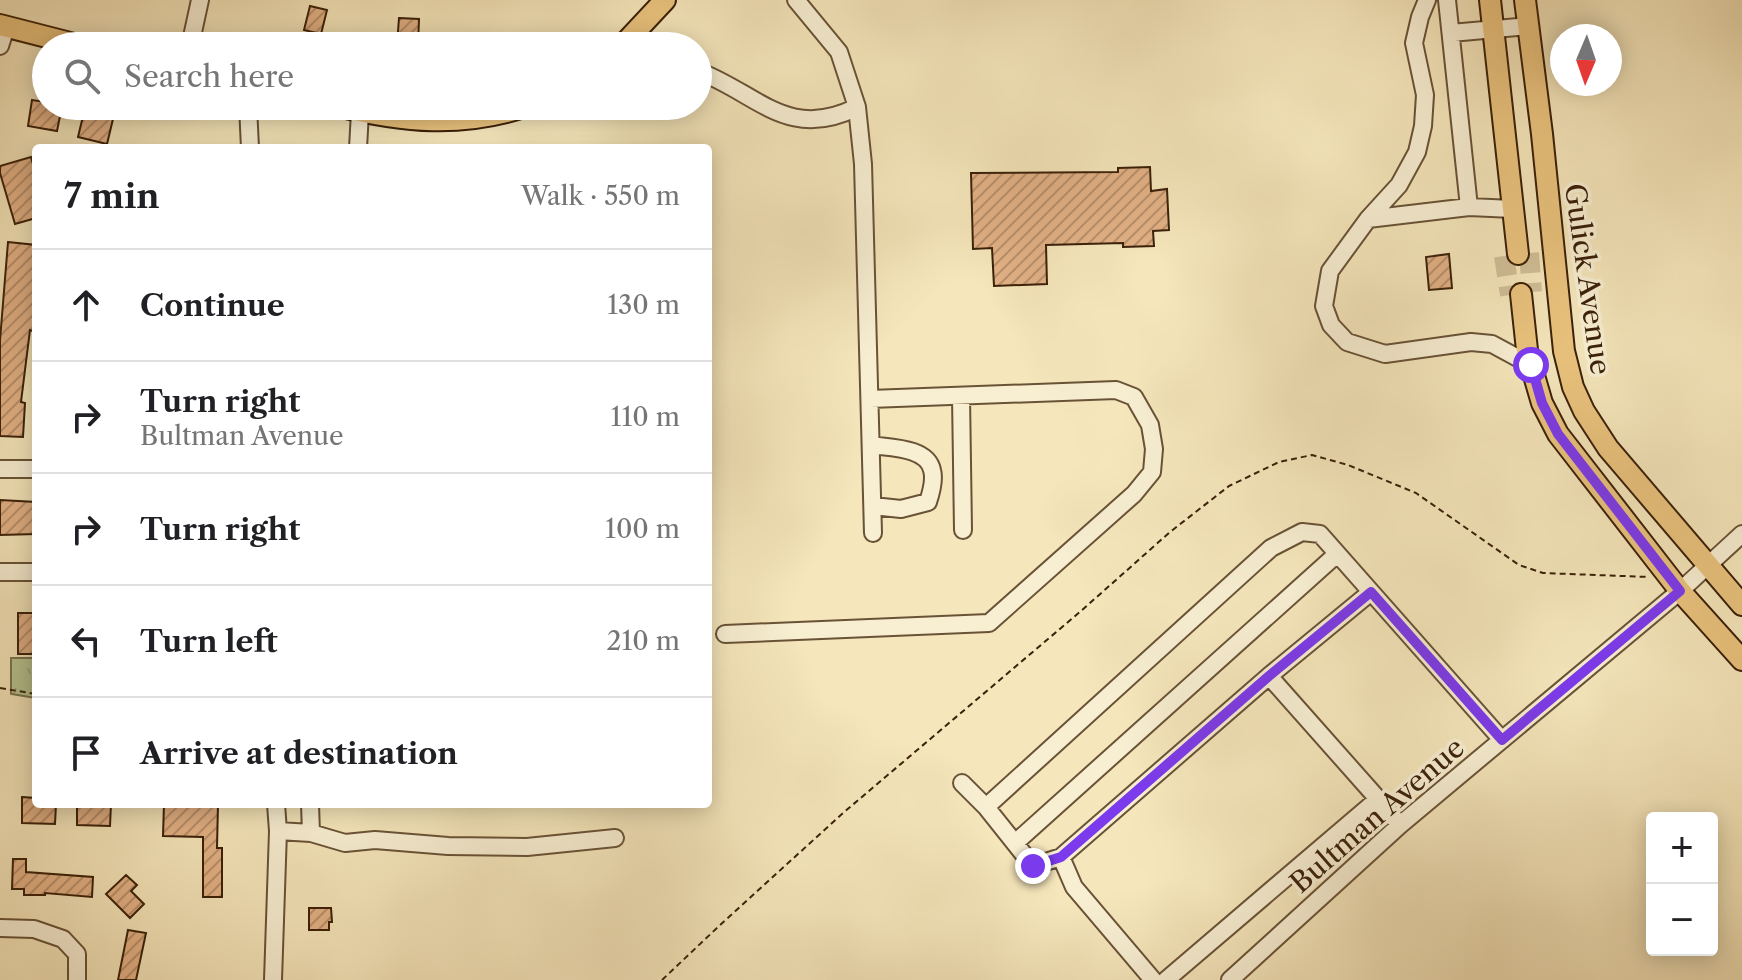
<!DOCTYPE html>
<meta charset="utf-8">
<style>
:root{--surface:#fff;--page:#f2f2f2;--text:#202124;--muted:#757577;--line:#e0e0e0}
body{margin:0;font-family:"Libre Caslon Text",serif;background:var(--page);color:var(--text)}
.controls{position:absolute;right:24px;bottom:24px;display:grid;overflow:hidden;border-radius:8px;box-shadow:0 4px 20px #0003}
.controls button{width:72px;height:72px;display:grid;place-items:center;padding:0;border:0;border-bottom:2px solid var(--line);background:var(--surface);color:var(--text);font:40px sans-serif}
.compass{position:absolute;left:1550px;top:24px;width:72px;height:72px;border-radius:50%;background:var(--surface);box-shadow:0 4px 20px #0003;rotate:182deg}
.stop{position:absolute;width:24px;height:24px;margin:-18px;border:6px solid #7c3aed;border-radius:50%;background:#fff}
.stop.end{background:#7c3aed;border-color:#fff;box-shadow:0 2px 8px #0008}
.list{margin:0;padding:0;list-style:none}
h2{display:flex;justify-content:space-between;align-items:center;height:104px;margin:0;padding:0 32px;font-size:34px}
h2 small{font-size:26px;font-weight:400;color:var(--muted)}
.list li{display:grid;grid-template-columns:52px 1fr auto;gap:24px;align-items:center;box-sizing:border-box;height:112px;padding:0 32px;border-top:2px solid var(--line)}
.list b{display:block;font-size:30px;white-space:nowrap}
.list p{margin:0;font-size:26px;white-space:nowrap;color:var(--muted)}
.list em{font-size:26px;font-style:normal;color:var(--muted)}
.icon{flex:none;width:44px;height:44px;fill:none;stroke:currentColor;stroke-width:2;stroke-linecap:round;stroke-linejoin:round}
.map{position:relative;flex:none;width:1742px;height:980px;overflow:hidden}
.search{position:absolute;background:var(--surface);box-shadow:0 4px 20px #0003;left:32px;top:32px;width:680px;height:88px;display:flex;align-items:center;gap:20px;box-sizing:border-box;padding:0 28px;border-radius:44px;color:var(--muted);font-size:30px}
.panel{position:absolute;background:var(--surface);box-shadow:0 4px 20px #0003;left:32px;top:144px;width:680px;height:664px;border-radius:8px}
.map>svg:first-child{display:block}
.grass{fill:url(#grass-tufts);stroke:#78734e;stroke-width:2}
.building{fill:url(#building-hatch);stroke:#3a2009;stroke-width:2}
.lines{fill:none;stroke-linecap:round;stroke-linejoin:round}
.major-tunnel{stroke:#d0be97;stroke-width:20;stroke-dasharray:20 10;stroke-linecap:butt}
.minor-casing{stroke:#695236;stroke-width:20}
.major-casing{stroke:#3a2009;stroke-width:24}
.path{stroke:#3a2009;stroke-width:2;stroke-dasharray:6 4;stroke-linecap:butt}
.minor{stroke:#f8efd3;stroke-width:16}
.major{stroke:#eac37e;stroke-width:20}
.route{stroke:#7c3aed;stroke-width:10}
.labels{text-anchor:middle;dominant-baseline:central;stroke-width:7;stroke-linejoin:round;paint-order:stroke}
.street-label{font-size:28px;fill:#3a2009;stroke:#f8efd3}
</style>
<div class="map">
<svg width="1742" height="980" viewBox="0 0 1742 980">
<defs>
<pattern id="grass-tufts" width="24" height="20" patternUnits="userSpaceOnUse" patternTransform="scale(2)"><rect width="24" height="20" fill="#b7c693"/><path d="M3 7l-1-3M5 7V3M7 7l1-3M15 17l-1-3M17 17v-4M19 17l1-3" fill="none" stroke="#9eaa7d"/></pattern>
<pattern id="building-hatch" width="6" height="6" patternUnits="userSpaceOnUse" patternTransform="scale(2)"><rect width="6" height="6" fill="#e2b185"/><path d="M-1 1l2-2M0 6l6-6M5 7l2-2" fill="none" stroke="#b8906b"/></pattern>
</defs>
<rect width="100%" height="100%" fill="#f5e6bb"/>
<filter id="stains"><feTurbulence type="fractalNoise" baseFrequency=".0025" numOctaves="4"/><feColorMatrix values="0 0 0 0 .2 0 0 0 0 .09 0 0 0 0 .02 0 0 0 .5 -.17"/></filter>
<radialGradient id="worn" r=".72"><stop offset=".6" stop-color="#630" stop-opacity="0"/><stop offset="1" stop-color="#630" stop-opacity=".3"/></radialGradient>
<!-- grass -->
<path class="grass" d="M11,658H36V698L11,694Z"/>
<!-- building -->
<path class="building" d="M310,6L327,10L321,34L304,30Z
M399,18L419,19L418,46L397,45Z
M32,100L46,102V106H62L57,131L28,126Z
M84,112L113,119L107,144L78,137Z
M31,157L36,175V218L15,224L0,173V166Z
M1150,167L1151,191L1167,189L1169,230L1153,231L1154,246L1123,247V243L1046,245L1047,284L994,286L992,248L973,249L971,173L1118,172V168Z
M8,242L36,245V327H33V331L30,330L21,402L25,403L23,437L0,436V340Z
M1449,254L1452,288L1429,290L1426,257Z
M0,500L36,502V534L0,535Z
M18,613H36V654H18Z
M22,797L36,798V804H56L55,824L22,823Z
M77,804H111L110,826L77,825Z
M164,804H218L217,848H222V897H203V837L163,836Z
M13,859H26V872L93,877L92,897L45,893V895H24V889H12Z
M126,875L137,885L131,891L144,904L130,918L106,894Z
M309,908H331L332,922H329V930H309Z
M128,930L146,933L136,980H118Z"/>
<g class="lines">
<!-- major-tunnel -->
<path class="major-tunnel" d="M1529,253L1532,292
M1504,256L1510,295"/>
<defs>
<path id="minor" d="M796,0L839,52L857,107L863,164L873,533
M1427,0L1420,17L1414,43L1425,95L1423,126L1417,152L1399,185L1368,219L1330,271L1324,306L1331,325L1347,342L1385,354L1471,342L1492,344L1531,365
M1451,33L1528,26
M0,46L6,27
M190,46L200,0
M698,71C757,93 788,142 857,107
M248,106L250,148
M358,148L360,112
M1469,207L1513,209
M1368,219L1469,207L1447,0
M961,396L963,530
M871,445C890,448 927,447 932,470C935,480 931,493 928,502L901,509L873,506
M0,469H36
M0,572H36
M725,634L989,623L1134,494L1152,472L1154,449L1150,425L1134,397L1116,390L870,399
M1269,676L1371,592
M962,783L986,807L1033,866L1061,857
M310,804L311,833
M986,807L1271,548L1302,532L1320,534L1502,740
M278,831L311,833L345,843L375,840L448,846L527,847L615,838
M1015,843L1337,554
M0,928L34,929L63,939L77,954V980
M273,980L278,831L276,804
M1153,980L1074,887L1061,857L1269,676L1378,799
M1166,980L1378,799L1400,825
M1230,980L1400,825L1680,591L1742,534"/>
<path id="major" d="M1490,0L1518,254
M1525,0L1542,134L1564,351L1573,387L1584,411L1608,448L1742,605
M0,25L82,46
M622,46L665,0
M338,106C403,122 462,128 527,106
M1521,294L1527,350L1531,365L1542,403L1558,434L1680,591L1742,660"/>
</defs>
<!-- minor casing -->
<use href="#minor" class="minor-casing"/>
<!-- major casing -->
<use href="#major" class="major-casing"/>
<!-- path -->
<path class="path" d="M0,688L36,694
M662,980L719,926L843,813L1081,611L1170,532L1229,486L1279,462L1312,455L1348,465L1416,493L1519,565L1543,573L1649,577"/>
<!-- minor -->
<use href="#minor" class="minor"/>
<!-- major -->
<use href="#major" class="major"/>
</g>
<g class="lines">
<!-- route -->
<path class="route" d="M1033,866L1061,857L1269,676L1371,592L1502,740L1680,591L1558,434L1542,403L1531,365"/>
</g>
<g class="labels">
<!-- street labels -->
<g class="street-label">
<text transform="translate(1588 279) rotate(82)">Gulick Avenue</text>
<text transform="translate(1377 815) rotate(-41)">Bultman Avenue</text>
</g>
</g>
<rect width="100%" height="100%" filter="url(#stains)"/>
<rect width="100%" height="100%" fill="url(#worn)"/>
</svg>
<div class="controls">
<button>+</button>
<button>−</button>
</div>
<svg class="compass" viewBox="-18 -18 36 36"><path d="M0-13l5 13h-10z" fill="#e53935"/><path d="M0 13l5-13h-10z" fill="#757577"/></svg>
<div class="stop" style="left:1531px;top:365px"></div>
<div class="stop end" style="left:1033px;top:866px"></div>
<div class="search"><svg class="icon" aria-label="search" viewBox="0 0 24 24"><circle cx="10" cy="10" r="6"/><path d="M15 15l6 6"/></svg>Search here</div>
<section class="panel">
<h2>7 min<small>Walk · 550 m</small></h2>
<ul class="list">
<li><svg class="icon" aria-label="ahead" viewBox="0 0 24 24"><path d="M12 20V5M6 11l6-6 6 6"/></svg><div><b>Continue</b></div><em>130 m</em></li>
<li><svg class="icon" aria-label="right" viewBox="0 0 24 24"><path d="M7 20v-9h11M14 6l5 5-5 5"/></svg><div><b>Turn right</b><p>Bultman Avenue</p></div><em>110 m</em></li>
<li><svg class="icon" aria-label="right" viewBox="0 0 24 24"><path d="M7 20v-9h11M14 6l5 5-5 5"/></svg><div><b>Turn right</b></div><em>100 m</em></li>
<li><svg class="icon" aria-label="left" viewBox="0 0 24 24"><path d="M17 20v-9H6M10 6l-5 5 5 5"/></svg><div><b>Turn left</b></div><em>210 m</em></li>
<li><svg class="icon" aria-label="arrive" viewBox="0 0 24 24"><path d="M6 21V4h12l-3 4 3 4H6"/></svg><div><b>Arrive at destination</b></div></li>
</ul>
</section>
</div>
